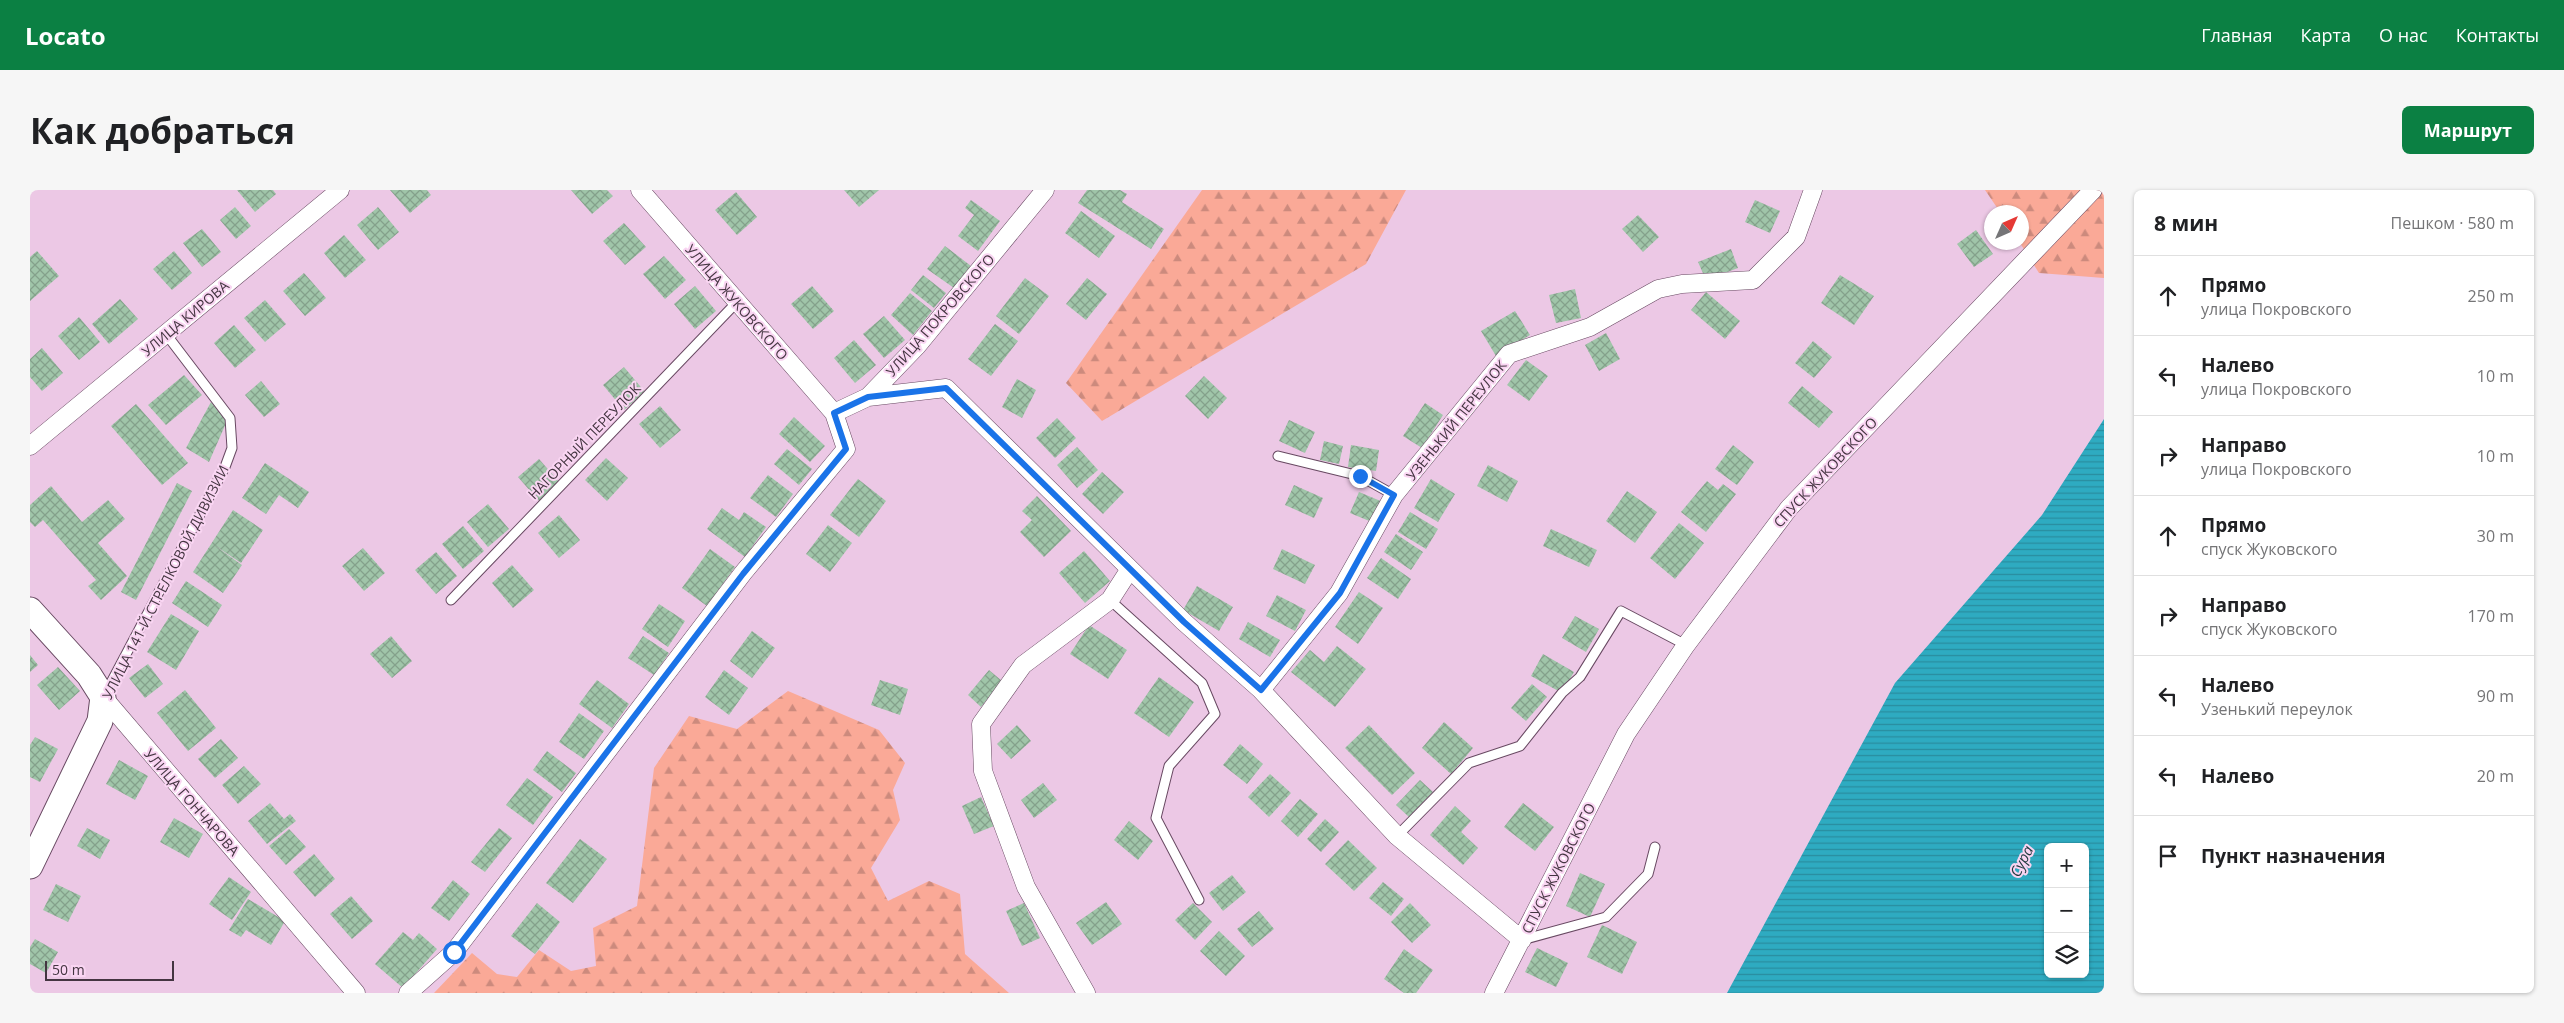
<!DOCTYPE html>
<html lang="ru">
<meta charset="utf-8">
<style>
:root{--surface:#fff;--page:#f6f6f6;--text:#202124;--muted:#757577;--line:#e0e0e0;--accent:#0b8043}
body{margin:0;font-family:"Open Sans",sans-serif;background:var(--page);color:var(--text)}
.controls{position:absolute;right:15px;bottom:15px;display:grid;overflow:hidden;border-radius:8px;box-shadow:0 1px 4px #0004}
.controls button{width:45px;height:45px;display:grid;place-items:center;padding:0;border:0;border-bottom:1px solid var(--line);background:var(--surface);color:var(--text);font:25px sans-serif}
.compass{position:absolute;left:1954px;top:15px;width:45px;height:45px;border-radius:50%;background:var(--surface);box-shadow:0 1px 4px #0004;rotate:45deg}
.scale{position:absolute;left:15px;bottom:12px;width:129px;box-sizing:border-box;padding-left:5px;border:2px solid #443541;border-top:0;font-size:14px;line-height:18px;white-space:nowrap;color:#443541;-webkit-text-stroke:4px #f9d5f2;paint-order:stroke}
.stop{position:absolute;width:15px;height:15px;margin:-11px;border:4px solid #1a73e8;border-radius:50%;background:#fff}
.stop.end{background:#1a73e8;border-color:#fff;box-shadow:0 1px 5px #0008}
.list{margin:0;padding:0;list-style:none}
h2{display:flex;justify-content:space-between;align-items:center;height:65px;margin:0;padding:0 20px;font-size:21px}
h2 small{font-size:16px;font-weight:400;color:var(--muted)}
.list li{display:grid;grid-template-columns:32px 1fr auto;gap:15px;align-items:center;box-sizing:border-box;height:80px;padding:0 20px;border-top:1px solid var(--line)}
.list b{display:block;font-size:19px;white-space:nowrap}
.list p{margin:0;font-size:16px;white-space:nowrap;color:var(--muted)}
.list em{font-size:16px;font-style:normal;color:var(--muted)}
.icon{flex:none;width:28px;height:28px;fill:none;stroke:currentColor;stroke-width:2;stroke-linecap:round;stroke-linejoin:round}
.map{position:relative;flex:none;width:2074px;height:803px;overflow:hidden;border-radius:8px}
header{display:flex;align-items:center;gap:30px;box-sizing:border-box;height:70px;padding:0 25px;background:var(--accent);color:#fff}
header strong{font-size:24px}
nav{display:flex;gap:28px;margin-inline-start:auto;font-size:18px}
.intro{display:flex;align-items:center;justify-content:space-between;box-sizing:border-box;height:120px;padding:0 30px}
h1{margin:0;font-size:35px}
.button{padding:12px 22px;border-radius:8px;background:var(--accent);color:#fff;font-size:18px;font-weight:700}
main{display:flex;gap:30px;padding:0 30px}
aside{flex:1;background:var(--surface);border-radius:8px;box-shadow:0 1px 4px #0004}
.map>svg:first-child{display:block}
.forest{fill:url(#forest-firs)}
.water{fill:url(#water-rules);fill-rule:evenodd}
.building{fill:url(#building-cross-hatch)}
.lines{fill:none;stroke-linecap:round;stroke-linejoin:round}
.lane-casing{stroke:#684962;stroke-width:11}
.street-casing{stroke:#684962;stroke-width:19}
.secondary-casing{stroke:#684962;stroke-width:27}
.lane{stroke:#fff;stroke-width:9}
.street{stroke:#fff;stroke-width:18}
.secondary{stroke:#fff;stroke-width:25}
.route{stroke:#1a73e8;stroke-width:6}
.labels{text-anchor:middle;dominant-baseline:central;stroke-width:4;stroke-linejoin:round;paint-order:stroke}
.street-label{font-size:14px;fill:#443541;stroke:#f9d5f2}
.water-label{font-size:15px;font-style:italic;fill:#1f393e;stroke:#f9d5f2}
</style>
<header>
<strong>Locato</strong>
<nav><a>Главная</a><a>Карта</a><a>О нас</a><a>Контакты</a></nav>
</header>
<div class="intro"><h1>Как добраться</h1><a class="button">Маршрут</a></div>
<main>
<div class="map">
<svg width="2074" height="803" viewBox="0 0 2074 803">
<defs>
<pattern id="forest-firs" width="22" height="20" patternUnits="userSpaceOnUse" patternTransform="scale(1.25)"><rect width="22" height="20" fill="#faa997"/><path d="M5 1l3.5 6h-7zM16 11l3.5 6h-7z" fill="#cc8a7d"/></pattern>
<pattern id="water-rules" width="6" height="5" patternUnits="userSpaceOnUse" patternTransform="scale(1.25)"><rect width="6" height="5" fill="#2eabc1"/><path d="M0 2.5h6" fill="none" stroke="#298c9e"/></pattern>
<pattern id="building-cross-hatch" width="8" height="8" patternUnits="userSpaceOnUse" patternTransform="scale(1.25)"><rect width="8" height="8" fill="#a0c5a9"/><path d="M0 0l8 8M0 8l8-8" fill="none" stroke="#84a18b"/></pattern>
</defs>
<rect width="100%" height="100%" fill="#ecc8e5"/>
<!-- forest -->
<path class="forest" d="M1172,0H1376L1336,74L1072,231L1036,193Z
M1955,0H2074V88L2009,83L1990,53L1991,52V22H1970Z
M758,501L849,540L875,573L863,600L870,630L841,678L858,711L899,691L930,704L935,764L979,803H404L442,763L467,784L487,787L509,760L541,781L566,776L563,738L607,716L624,578L659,526L707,539Z"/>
<!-- water -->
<path class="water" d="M2074,229V803H1697L1865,493L2012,325ZM2018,657H2055V784H2018Z"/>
<!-- building -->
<path class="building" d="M207,0H243L246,4L225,22Z
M360,0H397L401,5L380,23Z
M541,0H577L583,6L562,24Z
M814,0H849L829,17Z
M1057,0H1090L1097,4L1092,12L1134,39L1121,59L1048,13Z
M706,2L727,27L707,45L685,20Z
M941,10L970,31L948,61L928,46L944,25L935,18Z
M1725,10L1750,21L1740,43L1715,32Z
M205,17L221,36L206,49L190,30Z
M348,17L369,42L348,60L327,35Z
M1051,21L1085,46L1069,68L1035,43Z
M1608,25L1629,47L1613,62L1592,39Z
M594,33L616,57L595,75L573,51Z
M172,39L191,62L172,77L153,53Z
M1946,40L1963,64L1944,77L1927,54Z
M314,45L336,70L315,88L294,63Z
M915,56L941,76L924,98L897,79Z
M1701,59L1708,78L1676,90L1668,72Z
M7,61L29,86L0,111V67Z
M144,61L162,83L142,100L123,79Z
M634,66L656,90L635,109L613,84Z
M274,83L296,108L275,126L253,101Z
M893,85L916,103L904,118L881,100Z
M1810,85L1844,106L1824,135L1791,113Z
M995,88L1019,106L989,144L966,126Z
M1057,88L1077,104L1056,130L1036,114Z
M665,96L686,121L665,139L644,114Z
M782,96L804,121L783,139L761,114Z
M1545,99L1551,128L1526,133L1519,105Z
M1676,102L1710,131L1695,149L1661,120Z
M880,103L902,121L883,145L861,125Z
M90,109L108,129L79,154L62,134Z
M235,110L256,134L235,152L214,128Z
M1485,121L1500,145L1466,166L1451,141Z
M854,126L875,150L854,168L833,144Z
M49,127L70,152L49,170L28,146Z
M965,134L988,151L961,186L938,169Z
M204,135L226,160L205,178L184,153Z
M1576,143L1590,169L1569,181L1555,155Z
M824,150L846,175L825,193L804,168Z
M1783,151L1802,167L1784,188L1765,173Z
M12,158L33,183L12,201L0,187V169Z
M1496,170L1518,186L1499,211L1477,195Z
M594,177L615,202L594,220L573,195Z
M154,185L172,205L136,235L118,215Z
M1174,186L1197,208L1178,229L1155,206Z
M987,189L1006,200L992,228L972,217Z
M231,191L250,214L234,227L215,205Z
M1772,196L1803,222L1789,238L1758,213Z
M181,212L197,231L179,272L156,258Z
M1395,213L1413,225L1392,258L1373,246Z
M106,214L158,273L132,295L81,236Z
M630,216L651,240L630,258L609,234Z
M764,227L795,256L780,272L749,244Z
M1027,228L1046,248L1025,268L1006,248Z
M1259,230L1285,242L1275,263L1249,251Z
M1294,251L1313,256L1309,274L1290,270Z
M1321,255L1349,260L1346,281L1318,277Z
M1703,255L1724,272L1707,295L1685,279Z
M1047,257L1068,280L1047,298L1027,275Z
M757,259L782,279L769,295L744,274Z
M576,268L598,288L577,311L555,290Z
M509,269L530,293L509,311L488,287Z
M235,273L279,302L268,318L249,305L236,324L212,308Z
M1458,275L1488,291L1477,312L1447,296Z
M1072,282L1094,302L1073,324L1052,304Z
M738,285L763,304L746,327L720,308Z
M828,289L856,311L829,347L800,325Z
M1401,289L1425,304L1408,332L1384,318Z
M1677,291L1688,300L1693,294L1706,304L1676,342L1651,322Z
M147,293L162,301L106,410L91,402Z
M1264,295L1293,308L1284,328L1255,315Z
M21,296L52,332L78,310L95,329L68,353L97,386L71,410L58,396L66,390L13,330L5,337L0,332V315Z
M1597,301L1627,322L1605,353L1576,331Z
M1329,302L1353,312L1344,333L1320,323Z
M1007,306L1041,341L1014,367L990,342L1002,330L992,321Z
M458,314L479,339L458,357L437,332Z
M692,318L709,330L714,322L736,337L715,367L677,339Z
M203,320L233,340L211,373L184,355L212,375L193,403L163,382Z
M1380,322L1408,339L1396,359L1368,342Z
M529,325L550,350L529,368L508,343Z
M1649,333L1674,353L1645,389L1620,368Z
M798,335L822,353L800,382L776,364Z
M433,336L454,361L433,379L412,354Z
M1521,339L1567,360L1559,377L1513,356Z
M1366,344L1393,362L1381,380L1354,362Z
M333,358L355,383L334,401L312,376Z
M680,359L705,377L677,416L652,398Z
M1252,359L1285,375L1275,394L1243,379Z
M1054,361L1080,391L1055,413L1029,383Z
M406,362L427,386L406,404L385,380Z
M1351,368L1381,389L1368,409L1337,388Z
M482,375L504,400L483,418L462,393Z
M156,391L192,415L178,437L142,413Z
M1167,396L1203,417L1189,441L1153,420Z
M1329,402L1353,418L1328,454L1305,437Z
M1247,405L1276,420L1265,441L1236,426Z
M629,414L655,431L638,457L612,439Z
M141,424L169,441L146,480L117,462Z
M1545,426L1569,439L1556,462L1532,448Z
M1218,432L1250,450L1240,467L1209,449Z
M1059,435L1097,460L1078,489L1040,464Z
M722,441L745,458L722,488L700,471Z
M361,446L382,471L362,488L340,464Z
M613,446L639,463L624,485L598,468Z
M1307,456L1336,479L1305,517L1261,482L1280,460L1294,472Z
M1513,464L1544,482L1532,503L1501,486Z
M0,465L8,475L0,482Z
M118,474L133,494L115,508L99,488Z
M28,477L50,501L29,520L7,495Z
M694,480L718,498L699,525L675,507Z
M959,480L972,491L951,517L938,505Z
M1129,487L1164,512L1139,547L1104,523Z
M567,490L599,514L582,538L549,514Z
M850,490L878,499L870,525L841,515Z
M1502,494L1517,507L1496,531L1481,518Z
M155,500L186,538L158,561L127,523Z
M549,523L574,541L554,569L529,552Z
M1414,532L1443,558L1421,584L1392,558Z
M987,535L1001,551L981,569L967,554Z
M1339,535L1385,583L1362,605L1315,558Z
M5,547L28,559L10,592L0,587V555Z
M191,549L208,568L185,588L168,569Z
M1210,554L1233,574L1217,594L1193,575Z
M517,561L546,583L532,602L503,580Z
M89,570L118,586L105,610L76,594Z
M214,576L231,594L208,614L192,595Z
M1240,584L1261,603L1239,627L1218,607Z
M497,588L523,607L503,635L476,615Z
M1390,590L1403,602L1379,627L1366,615Z
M1013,593L1027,610L1004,628L991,610Z
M951,607L964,636L944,644L932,616Z
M1270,609L1288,624L1268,647L1251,631Z
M240,613L254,629L260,624L266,631L237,654L218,631Z
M1493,613L1524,637L1505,661L1474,637Z
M1425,616L1441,631L1431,642L1448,658L1433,675L1400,645Z
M144,628L173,644L159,668L130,652Z
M1295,629L1309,642L1291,662L1277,649Z
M1099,631L1123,651L1108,670L1084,650Z
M57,638L80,650L70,669L47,656Z
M469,638L482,648L455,682L441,672Z
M259,639L276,657L256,675L239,656Z
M550,649L577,669L543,713L516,693Z
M1318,650L1347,678L1324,701L1295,674Z
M284,664L305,689L285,707L263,682Z
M1550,683L1575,694L1560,727L1536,716Z
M1202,685L1216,702L1193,721L1179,703Z
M199,687L221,702L202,730L179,714Z
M423,690L440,704L419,731L401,718Z
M1353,692L1374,709L1361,726L1339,708Z
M26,694L51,706L38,732L13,720Z
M321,706L343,731L322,749L300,724Z
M218,709L255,731L241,755L216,740L211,747L199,740Z
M1076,712L1092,734L1062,755L1046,733Z
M507,713L530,732L505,764L481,746Z
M994,713L1010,748L992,756L976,721Z
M1163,713L1182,732L1165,750L1145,730Z
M1380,713L1401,735L1382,753L1361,732Z
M1229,721L1244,739L1222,757L1207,739Z
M1572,735L1607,752L1592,784L1557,767Z
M1189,741L1215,766L1196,786L1170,761Z
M373,742L383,750L389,743L407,759L373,798L345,774Z
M5,749L28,762L16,783L0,774V757Z
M1507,758L1538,773L1526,797L1495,782Z
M1374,759L1403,780L1386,803H1374L1354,789Z"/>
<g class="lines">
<defs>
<path id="lane" d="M1248,266L1330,286L1364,305
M421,410L707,112
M1080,410L1172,493L1185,524L1139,576L1126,628L1169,710
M75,504L195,277L202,258L200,228L136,144
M1367,646L1439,573L1490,556L1532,503L1550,487L1591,421L1656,455
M1492,750L1576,727L1618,684L1625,657"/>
<path id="street" d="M610,0L804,223
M838,207L916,198L1154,432L1231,500L1367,646L1492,750
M0,256L310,0
M1231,500L1309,403L1364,305L1479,164L1560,137L1628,99L1652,94L1723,90L1766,47L1783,0
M73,507L326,803
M378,803L424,762L713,383L816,259L804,223L838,207L887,156L1015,0
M1056,803L996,697L953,581L951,534L993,475L1080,410L1100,379
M1464,803L1596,544L1656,455L1759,318L2063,0"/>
<path id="secondary" d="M0,420L59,485L73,507L70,531L0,676"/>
</defs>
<!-- lane casing -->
<use href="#lane" class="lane-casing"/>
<!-- street casing -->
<use href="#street" class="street-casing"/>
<!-- secondary casing -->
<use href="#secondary" class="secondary-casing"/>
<!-- lane -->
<use href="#lane" class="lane"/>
<!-- street -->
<use href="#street" class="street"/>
<!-- secondary -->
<use href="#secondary" class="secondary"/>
</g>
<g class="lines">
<!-- route -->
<path class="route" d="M424,762L713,384L816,259L804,223L838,207L916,198L1154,432L1231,500L1310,403L1364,305L1330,286"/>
</g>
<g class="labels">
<!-- street labels -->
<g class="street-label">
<text transform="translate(707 112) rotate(49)">УЛИЦА ЖУКОВСКОГО</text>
<text transform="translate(910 125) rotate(-49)">УЛИЦА ПОКРОВСКОГО</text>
<text transform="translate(155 128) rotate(-40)">УЛИЦА КИРОВА</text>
<text transform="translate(1426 230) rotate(-51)">УЗЕНЬКИЙ ПЕРЕУЛОК</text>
<text transform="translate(554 251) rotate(-46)">НАГОРНЫЙ ПЕРЕУЛОК</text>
<text transform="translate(1795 282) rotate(-47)">СПУСК ЖУКОВСКОГО</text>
<text transform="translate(135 392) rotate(-63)">УЛИЦА 141-Й СТРЕЛКОВОЙ ДИВИЗИИ</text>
<text transform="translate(162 612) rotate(49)">УЛИЦА ГОНЧАРОВА</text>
<text transform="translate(1528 678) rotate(-63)">СПУСК ЖУКОВСКОГО</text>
</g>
<!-- water labels -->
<g class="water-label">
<text transform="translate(1991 671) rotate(-63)">Сура</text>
</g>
</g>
</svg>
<div class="controls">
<button>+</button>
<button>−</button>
<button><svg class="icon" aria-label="layers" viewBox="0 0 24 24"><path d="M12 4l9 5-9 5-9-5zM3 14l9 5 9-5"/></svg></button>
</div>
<svg class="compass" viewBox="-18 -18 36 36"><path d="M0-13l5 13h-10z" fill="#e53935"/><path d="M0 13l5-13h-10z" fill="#757577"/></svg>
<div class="scale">50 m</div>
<div class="stop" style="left:424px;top:762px"></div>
<div class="stop end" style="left:1330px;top:286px"></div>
</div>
<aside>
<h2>8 мин<small>Пешком · 580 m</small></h2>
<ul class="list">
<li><svg class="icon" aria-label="ahead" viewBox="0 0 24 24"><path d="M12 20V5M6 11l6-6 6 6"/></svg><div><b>Прямо</b><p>улица Покровского</p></div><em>250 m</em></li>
<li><svg class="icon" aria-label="left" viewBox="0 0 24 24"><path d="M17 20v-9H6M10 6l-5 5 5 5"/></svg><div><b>Налево</b><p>улица Покровского</p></div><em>10 m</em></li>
<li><svg class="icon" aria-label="right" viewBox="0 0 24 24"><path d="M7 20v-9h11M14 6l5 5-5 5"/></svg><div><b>Направо</b><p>улица Покровского</p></div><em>10 m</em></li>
<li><svg class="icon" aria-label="ahead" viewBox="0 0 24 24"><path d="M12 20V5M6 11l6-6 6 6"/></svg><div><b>Прямо</b><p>спуск Жуковского</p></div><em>30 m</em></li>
<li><svg class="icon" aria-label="right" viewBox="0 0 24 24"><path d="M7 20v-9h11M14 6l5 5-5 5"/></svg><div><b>Направо</b><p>спуск Жуковского</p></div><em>170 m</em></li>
<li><svg class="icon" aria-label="left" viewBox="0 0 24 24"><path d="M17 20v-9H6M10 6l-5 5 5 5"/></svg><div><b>Налево</b><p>Узенький переулок</p></div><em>90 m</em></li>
<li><svg class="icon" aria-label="left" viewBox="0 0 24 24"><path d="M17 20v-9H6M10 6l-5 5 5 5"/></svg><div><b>Налево</b></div><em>20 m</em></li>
<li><svg class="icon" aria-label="arrive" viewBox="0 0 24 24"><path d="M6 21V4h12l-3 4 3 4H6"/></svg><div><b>Пункт назначения</b></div></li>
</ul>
</aside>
</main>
